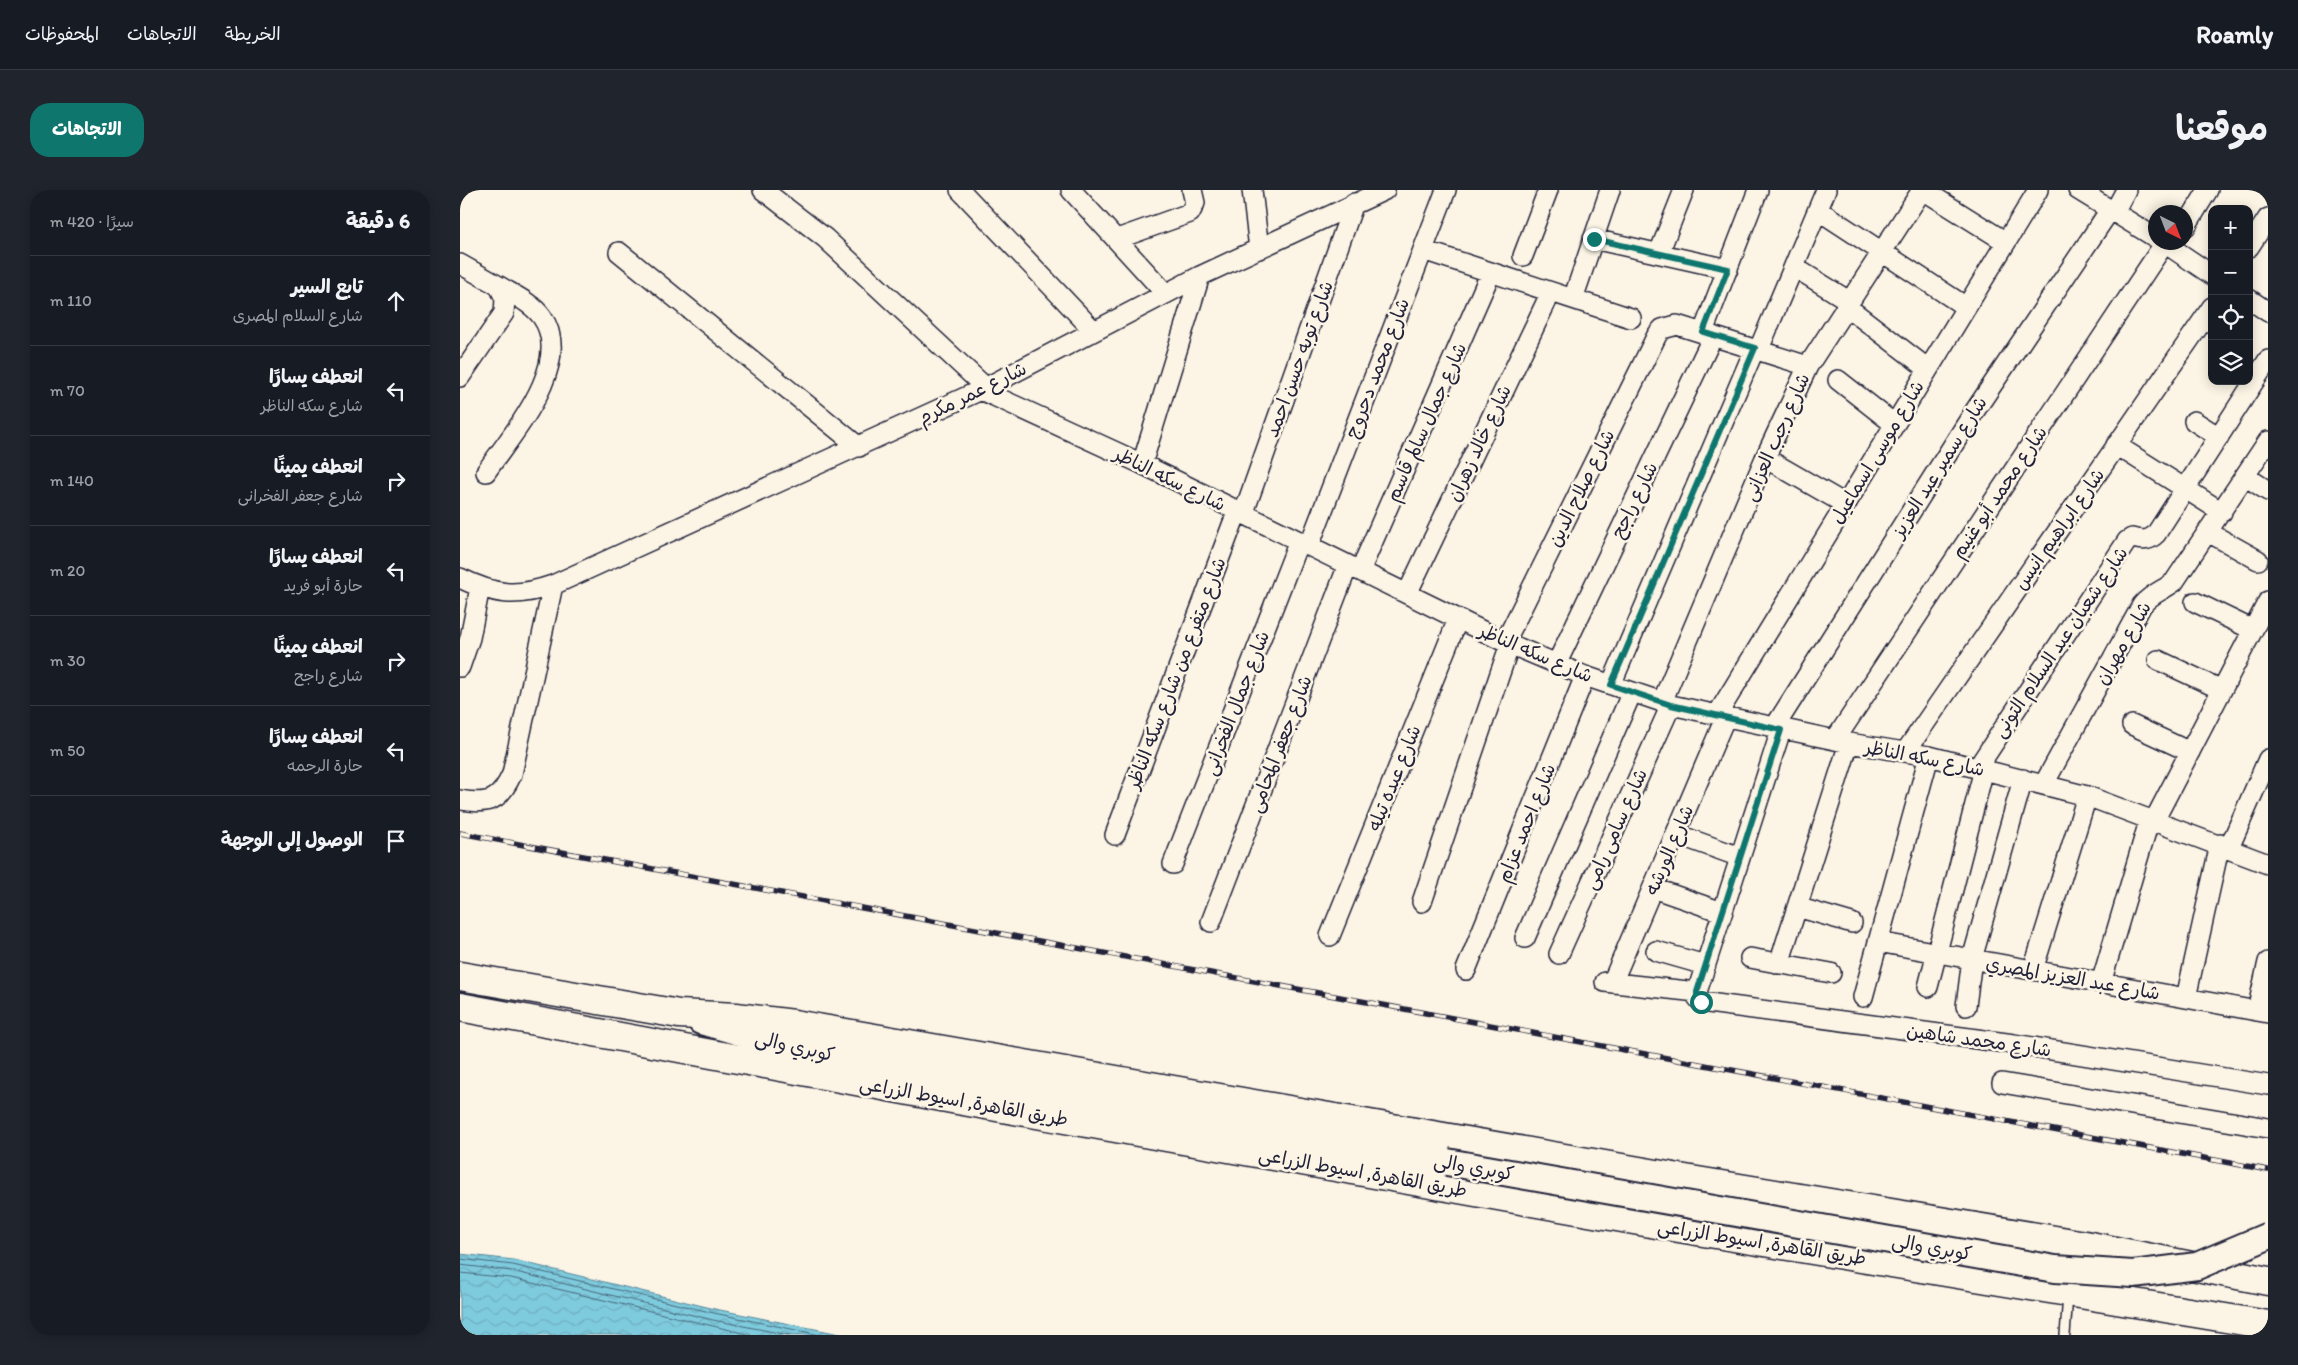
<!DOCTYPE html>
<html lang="ar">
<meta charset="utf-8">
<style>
:root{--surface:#171b24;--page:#20242c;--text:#f1f3f6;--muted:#9ea1a6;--line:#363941;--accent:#0f766e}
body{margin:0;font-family:Itim,"Playpen Sans Arabic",sans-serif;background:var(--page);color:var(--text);direction:rtl}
.controls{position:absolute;right:15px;top:15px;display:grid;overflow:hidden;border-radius:10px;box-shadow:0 2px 12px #0003}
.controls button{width:45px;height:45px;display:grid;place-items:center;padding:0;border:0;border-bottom:1px solid var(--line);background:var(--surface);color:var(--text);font:25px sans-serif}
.compass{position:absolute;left:1688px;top:15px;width:45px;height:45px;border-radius:50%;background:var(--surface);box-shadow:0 2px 12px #0003;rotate:138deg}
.stop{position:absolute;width:15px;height:15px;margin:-11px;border:4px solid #0f766e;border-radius:50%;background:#fff}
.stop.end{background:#0f766e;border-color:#fff;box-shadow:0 1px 5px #0008}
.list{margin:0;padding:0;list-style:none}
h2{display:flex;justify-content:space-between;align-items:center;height:65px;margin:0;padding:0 20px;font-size:21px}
h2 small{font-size:16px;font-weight:400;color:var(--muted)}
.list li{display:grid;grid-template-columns:32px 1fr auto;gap:15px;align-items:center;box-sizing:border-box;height:90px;padding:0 20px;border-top:1px solid var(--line)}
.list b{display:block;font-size:19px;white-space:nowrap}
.list p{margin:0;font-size:16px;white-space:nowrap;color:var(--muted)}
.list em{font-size:16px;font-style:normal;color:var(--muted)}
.icon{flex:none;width:28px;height:28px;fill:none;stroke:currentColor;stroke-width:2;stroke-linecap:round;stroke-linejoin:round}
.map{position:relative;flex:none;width:1808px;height:1145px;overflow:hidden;direction:ltr;border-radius:20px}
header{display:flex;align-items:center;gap:30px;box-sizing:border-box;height:70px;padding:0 25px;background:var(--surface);border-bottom:1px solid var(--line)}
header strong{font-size:24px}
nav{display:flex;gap:28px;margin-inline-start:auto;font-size:18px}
.intro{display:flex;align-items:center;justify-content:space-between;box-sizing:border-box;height:120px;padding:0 30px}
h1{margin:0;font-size:35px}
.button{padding:12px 22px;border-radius:20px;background:var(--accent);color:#fff;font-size:18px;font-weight:700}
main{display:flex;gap:30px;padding:0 30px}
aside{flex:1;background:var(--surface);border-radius:20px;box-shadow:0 2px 12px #0003}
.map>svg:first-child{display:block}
.water{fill:url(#water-waves);stroke:#59879c}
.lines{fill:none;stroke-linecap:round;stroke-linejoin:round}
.shore{stroke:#47667c;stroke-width:1}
.lane-casing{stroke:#22223b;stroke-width:12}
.street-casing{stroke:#22223b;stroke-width:22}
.secondary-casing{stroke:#22223b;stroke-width:30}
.highway-casing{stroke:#22223b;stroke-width:31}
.lane{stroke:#fcf5e5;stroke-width:9}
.street{stroke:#fcf5e5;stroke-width:19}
.secondary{stroke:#fcf5e5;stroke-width:26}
.highway{stroke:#fcf5e5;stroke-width:28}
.rail-casing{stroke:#22223b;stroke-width:5.5}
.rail{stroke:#fcf5e5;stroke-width:4;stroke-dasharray:11;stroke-linecap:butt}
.secondary-bridge-casing{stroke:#22223b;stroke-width:30;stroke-linecap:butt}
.secondary-bridge{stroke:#fcf5e5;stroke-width:26}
.route{stroke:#0f766e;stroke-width:6}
.labels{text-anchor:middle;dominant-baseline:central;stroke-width:5;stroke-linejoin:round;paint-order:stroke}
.street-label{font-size:19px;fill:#22223b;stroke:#fcf5e5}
</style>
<header>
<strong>Roamly</strong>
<nav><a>الخريطة</a><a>الاتجاهات</a><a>المحفوظات</a></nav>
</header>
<div class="intro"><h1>موقعنا</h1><a class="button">الاتجاهات</a></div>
<main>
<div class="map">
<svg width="1808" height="1145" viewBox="0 0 1808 1145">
<defs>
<pattern id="water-waves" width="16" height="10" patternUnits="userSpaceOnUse" patternTransform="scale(1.25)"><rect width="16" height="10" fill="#7ecbdd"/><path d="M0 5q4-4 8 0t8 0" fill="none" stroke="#6daebf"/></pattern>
</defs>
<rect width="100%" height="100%" fill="#fcf5e5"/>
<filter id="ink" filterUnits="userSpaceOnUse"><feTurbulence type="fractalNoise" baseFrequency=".02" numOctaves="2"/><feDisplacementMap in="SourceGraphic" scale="10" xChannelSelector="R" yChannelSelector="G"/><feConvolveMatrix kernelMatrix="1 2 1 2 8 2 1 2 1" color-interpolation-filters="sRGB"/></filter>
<g filter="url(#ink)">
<!-- water -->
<path class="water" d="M0,1064L54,1070L255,1119L385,1145H0Z"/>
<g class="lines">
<!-- shore -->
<path class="shore" d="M0,1069L53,1075L254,1123L360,1145
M0,1075L52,1081L253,1130L329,1145
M0,1083L51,1088L291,1145"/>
<defs>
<path id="lane" d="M1605,1145L1608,1105"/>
<path id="street" d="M303,0L365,48L525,197
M500,0L634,141
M611,0L706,104
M792,0L799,59
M1463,0L1546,52
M1618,0L1696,48
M1358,20L1506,117
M1654,22L1666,0
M1726,36L1748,0
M657,49L730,23L735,13L732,0
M1133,49L1268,79
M1703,52L1752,85
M1789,57L1808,28
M963,60L1171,128
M159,62L399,257
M1199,63L1224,0
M1063,66L1088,0
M0,74L39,96L45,109L44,123L0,187
M1334,77L1389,111
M1113,109L1150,0
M1789,109L1808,122
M1386,116L1468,179
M1243,142L1298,0
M1299,159L1366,0
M1378,190L1434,234
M521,200L682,274L1045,452L1125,486L1211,515L1389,553L1469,566L1627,606L1808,674
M1734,231L1759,247
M1656,255L1762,322
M1305,268L1385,314
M682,274L740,86
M26,282C51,245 115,174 82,127C72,113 54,105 39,96
M1785,286L1808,301
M783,325L894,13
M1748,342L1798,370
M849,356L986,0
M900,381L1031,82
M0,388C35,405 56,408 93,395L521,200L740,86L925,0
M947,404L1091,102
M1735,412L1793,440
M1045,452L1197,145L1202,139L1217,135L1348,176
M1698,470L1762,500
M1096,475L1253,146
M0,477L10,448L20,397
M1151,495L1295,158
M1202,512L1305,268L1348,176L1462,0
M1257,525L1578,0
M1672,535L1730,562
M1314,538L1516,219L1650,20
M1321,540L1237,802V807L1241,812L1554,854L1808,895
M1375,550L1704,54
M1446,561L1752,117
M1518,577L1667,351L1672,348C1682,350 1688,352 1696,344L1808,170
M1584,594L1682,415C1692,403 1702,401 1714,392L1808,251
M0,610C29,615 40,611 52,584L93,395
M1695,629L1808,411
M1216,644L1280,667
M655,645L777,322
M1769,658L1808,569
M713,674L839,351
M1193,698L1262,722
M962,712L1050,454
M1337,717L1392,733
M751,732L888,375
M870,746L998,429
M1065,748L1172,502
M1418,752L1808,823
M1196,761L1245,775
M1099,764L1211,515
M1290,768L1371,783
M1319,774L1389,553
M1006,780L1125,486
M1573,780L1627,606
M1145,792L1237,802
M1152,793L1266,526
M1641,793L1690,628
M1468,797L1524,579
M1403,807L1469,566
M1726,808L1760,654
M1506,816L1512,769L1563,589
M1797,821L1808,772
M1542,893L1808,938"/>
<path id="secondary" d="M241,831L329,856L370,865L987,972"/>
<path id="highway" d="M0,786L219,824L276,827L334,834L1231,990L1625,1055L1808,1091
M0,817L492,909L1219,1038L1808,1135"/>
</defs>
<!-- lane casing -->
<use href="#lane" class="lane-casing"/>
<!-- street casing -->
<use href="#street" class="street-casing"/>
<!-- secondary casing -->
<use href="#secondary" class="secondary-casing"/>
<!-- highway casing -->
<use href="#highway" class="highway-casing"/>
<!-- lane -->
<use href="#lane" class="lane"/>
<!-- street -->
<use href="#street" class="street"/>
<!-- secondary -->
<use href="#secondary" class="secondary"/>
<!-- highway -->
<use href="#highway" class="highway"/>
<defs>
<path id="rail" d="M0,643L1808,980"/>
</defs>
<!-- rail casing -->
<use href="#rail" class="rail-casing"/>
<!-- rail -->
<use href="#rail" class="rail"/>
<defs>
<path id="secondary-bridge" d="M987,972L1595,1079L1673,1084L1737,1076L1808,1046"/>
</defs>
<!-- secondary-bridge casing -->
<use href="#secondary-bridge" class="secondary-bridge-casing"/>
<!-- secondary-bridge -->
<use href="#secondary-bridge" class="secondary-bridge"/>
</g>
</g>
<g class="lines" filter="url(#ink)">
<!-- route -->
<path class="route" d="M1134,49L1268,79L1243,142L1295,158L1151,495L1211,515L1321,540L1237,802V807L1241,812"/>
</g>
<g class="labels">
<!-- street labels -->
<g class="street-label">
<text transform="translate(839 169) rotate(-70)">شارع توبه حسن احمد</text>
<text transform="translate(917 178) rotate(-69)">شارع محمد دحروج</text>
<text transform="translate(512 203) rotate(-26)">شارع عمر مكرم</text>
<text transform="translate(966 232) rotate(-66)">شارع جمال سالم قاسم</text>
<text transform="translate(1316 247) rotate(-66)">شارع رجب العزانى</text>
<text transform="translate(1019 253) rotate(-65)">شارع خالد زهران</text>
<text transform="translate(1417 262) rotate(-59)">شارع موسى اسماعيل</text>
<text transform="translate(1479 277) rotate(-58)">شارع سمير عبد العزيز</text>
<text transform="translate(710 289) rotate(26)">شارع سكه الناظر</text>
<text transform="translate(1121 298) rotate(-64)">شارع صلاح الدين</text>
<text transform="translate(1539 302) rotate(-56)">شارع محمد أبو غنيم</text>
<text transform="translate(1174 310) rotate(-64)">شارع راجح</text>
<text transform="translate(1599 339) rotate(-55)">شارع ابراهيم انيس</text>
<text transform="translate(1600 452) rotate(-56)">شارع شعبان عبد السلام التونى</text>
<text transform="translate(1663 453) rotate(-60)">شارع مهران</text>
<text transform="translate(1076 463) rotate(23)">شارع سكه الناظر</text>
<text transform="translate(716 483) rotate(-69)">شارع متفرع من شارع سكه الناظر</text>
<text transform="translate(776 513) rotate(-69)">شارع جمال الفخرانى</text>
<text transform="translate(820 554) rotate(-69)">شارع جعفر المحامى</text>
<text transform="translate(1465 568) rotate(11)">شارع سكه الناظر</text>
<text transform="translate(934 588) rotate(-68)">شارع عبده تيله</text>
<text transform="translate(1066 633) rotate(-68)">شارع احمد عزام</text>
<text transform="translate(1155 639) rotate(-66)">شارع سامى رامى</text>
<text transform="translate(1209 660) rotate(-67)">شارع الورشه</text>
<text transform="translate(1613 788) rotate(10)">شارع عبد العزيز المصري</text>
<text transform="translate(1519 850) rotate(8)">شارع محمد شاهين</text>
<text transform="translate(335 856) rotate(13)">كوبري والى</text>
<text transform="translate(504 911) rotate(10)">طريق القاهرة, اسيوط الزراعى</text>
<text transform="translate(1014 977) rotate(10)">كوبري والى</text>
<text transform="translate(903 982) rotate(10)">طريق القاهرة, اسيوط الزراعى</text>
<text transform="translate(1302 1052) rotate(9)">طريق القاهرة, اسيوط الزراعى</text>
<text transform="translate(1472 1057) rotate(10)">كوبري والى</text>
</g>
</g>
</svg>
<div class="controls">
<button>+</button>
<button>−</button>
<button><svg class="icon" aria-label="locate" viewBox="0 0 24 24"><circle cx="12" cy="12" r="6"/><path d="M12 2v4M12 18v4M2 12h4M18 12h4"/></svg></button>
<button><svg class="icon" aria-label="layers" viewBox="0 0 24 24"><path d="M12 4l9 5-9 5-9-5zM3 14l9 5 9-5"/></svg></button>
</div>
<svg class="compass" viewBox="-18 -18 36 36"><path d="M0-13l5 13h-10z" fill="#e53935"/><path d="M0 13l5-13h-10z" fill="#9ea1a6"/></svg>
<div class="stop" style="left:1241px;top:812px"></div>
<div class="stop end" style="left:1134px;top:49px"></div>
</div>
<aside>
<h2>6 دقيقة<small>سيرًا · 420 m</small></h2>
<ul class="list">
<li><svg class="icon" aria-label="ahead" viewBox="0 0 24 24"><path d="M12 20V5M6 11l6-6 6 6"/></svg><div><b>تابع السير</b><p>شارع السلام المصرى</p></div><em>110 m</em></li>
<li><svg class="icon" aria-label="left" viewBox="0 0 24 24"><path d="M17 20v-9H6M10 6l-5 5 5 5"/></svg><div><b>انعطف يسارًا</b><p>شارع سكه الناظر</p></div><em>70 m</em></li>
<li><svg class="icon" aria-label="right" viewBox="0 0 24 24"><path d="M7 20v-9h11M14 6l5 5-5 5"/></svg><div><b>انعطف يمينًا</b><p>شارع جعفر الفخرانى</p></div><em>140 m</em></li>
<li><svg class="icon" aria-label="left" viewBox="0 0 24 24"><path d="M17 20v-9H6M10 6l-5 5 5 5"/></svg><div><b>انعطف يسارًا</b><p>حارة أبو فريد</p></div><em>20 m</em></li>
<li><svg class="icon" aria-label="right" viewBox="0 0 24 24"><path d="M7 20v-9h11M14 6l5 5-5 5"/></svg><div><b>انعطف يمينًا</b><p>شارع راجح</p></div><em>30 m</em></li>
<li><svg class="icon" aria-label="left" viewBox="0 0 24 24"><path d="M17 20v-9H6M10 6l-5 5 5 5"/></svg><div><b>انعطف يسارًا</b><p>حارة الرحمه</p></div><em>50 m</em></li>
<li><svg class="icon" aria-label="arrive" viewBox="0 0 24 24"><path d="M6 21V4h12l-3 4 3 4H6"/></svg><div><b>الوصول إلى الوجهة</b></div></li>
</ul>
</aside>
</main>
